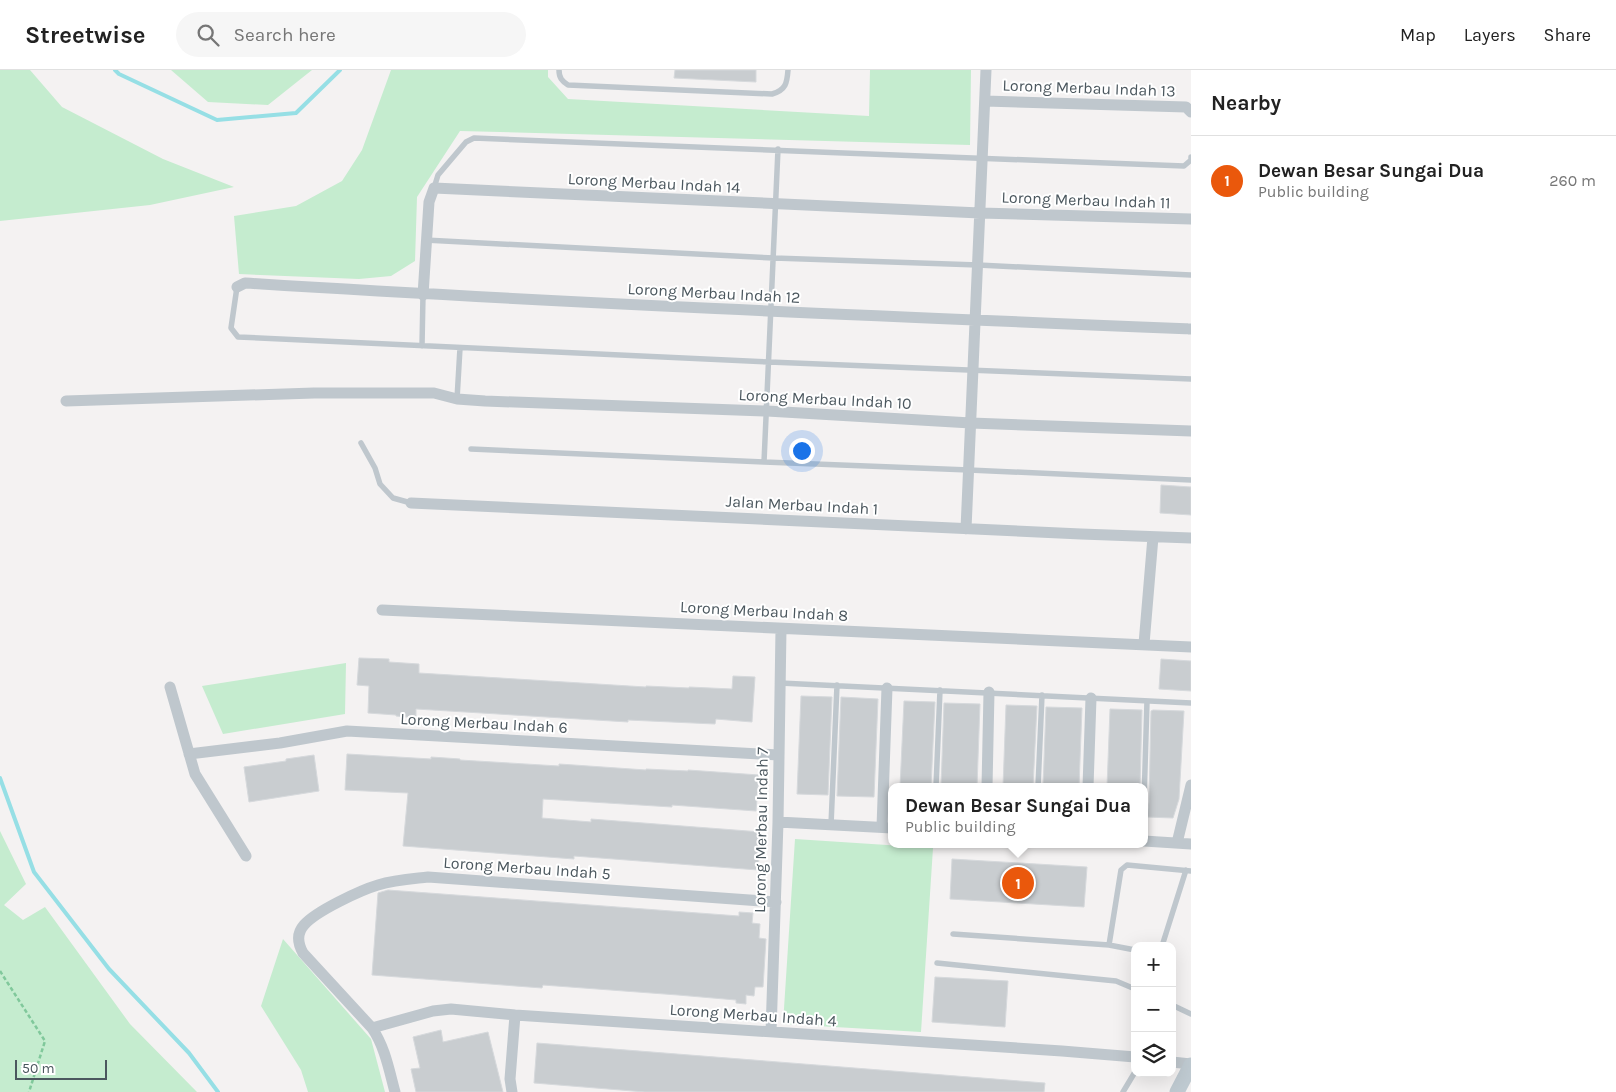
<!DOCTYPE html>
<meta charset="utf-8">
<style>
:root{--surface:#fff;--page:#f6f6f6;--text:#222;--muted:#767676;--line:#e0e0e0;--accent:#ea580c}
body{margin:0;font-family:Karla,sans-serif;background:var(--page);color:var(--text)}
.controls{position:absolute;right:15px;bottom:15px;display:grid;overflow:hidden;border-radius:10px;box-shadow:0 5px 20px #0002}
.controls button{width:45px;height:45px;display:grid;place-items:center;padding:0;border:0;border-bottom:1px solid var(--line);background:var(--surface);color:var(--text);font:25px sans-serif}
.scale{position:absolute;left:15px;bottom:12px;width:92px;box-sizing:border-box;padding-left:5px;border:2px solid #4b575e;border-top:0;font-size:14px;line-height:18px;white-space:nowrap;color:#4b575e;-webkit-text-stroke:4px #fff;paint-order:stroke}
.you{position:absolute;left:801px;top:380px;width:18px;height:18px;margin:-12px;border:4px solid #fff;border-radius:50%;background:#1a73e8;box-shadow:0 0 0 8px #1a73e833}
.badge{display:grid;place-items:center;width:32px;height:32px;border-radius:50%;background:var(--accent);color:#fff;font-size:16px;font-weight:700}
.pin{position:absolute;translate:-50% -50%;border:2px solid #fff;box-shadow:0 1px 5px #0006}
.popup{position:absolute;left:888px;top:713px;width:260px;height:65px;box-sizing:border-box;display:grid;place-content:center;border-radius:10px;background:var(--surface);filter:drop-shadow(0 1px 4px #0005);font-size:16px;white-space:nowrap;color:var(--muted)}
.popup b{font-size:19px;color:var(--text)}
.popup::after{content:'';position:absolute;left:50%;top:100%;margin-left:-10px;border:10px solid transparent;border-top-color:var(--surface)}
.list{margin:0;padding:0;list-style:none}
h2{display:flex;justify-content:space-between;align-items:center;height:65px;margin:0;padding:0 20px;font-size:21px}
h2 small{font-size:16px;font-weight:400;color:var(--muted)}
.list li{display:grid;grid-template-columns:32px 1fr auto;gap:15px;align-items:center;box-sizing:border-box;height:90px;padding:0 20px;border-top:1px solid var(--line)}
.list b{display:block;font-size:19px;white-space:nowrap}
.list p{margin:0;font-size:16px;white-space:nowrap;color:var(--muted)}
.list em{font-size:16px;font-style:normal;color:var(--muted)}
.icon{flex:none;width:28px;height:28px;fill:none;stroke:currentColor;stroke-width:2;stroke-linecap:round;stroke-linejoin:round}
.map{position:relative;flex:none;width:1191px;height:1022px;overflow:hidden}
header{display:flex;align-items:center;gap:30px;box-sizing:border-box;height:70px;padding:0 25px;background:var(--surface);border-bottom:1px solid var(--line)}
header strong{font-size:24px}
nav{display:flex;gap:28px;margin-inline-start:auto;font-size:18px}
.search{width:350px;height:45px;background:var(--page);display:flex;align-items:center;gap:12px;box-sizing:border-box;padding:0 18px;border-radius:28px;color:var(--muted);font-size:19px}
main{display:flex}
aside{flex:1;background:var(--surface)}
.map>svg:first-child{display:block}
.green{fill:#c5eccf}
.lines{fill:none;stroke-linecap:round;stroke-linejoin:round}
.stream{stroke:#96dfe5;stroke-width:4}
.building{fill:#c9cdd0;stroke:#d6d9dc}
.path{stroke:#80c89b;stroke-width:2.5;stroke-dasharray:4 2.5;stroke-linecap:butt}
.service{stroke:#bfc7cd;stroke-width:5.5}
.minor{stroke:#bfc7cd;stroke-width:11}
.secondary{stroke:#bfcad1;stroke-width:15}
.labels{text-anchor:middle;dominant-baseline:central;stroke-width:4;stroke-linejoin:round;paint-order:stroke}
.street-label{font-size:16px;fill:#4b575e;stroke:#fff}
</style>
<header>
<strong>Streetwise</strong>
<div class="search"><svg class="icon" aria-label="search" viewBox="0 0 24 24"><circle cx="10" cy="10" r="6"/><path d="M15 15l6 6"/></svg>Search here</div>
<nav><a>Map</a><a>Layers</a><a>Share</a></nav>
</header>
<main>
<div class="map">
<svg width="1191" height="1022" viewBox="0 0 1191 1022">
<rect width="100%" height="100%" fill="#f4f2f2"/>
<!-- green -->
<path class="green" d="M0,0H30L62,37L163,89L234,117L150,135L0,151Z
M171,0H312L268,35L208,32Z
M391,0H548V7L568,29L869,46L870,0H971L970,75L460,61L417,127L415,191L391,206L359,209L239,204L234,146L296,136L342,111L362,80Z
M346,593L345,644L223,664L202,616Z
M0,761L26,814L4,835L23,850L45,837L130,954L197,1022H0Z
M795,769L933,778L921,962L783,954Z
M283,869L371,969L385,1022H308L301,1000L261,936Z"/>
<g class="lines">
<!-- stream -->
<path class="stream" d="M115,0L119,4L217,50L296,43L340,0
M0,708L34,802L109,899L189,983L218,1022"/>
</g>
<!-- building -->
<path class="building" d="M675,0H756V12L674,8Z
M1161,415L1191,417V445L1160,443Z
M359,588L389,589V592L419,594V603L646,617V616L689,618V617L732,619L733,606L755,607L752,652L716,649L715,654L628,650V652L416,639V648L396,646V645L368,643L369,616L357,615Z
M1161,589L1191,591V621L1159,619Z
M801,626L832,627L828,725L797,724Z
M841,627L878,629L874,727L837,726Z
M904,631L935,632L931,717H900Z
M944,633L980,634L977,717H941Z
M1006,635L1037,636L1033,717H1003Z
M1046,637L1082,638L1079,717H1043Z
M1110,639L1142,640L1140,717H1107Z
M1153,640L1184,641L1179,729L1173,748L1147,747L1149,732L1151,641Z
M347,684L431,689V687L446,688L460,689V690L559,696V694L574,695L646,700V699L688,701V700L759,705L756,741L672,735V737L543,729L542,748L591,752V749L761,762L758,800L574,786V789L403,776L408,723L345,720Z
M314,685L319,721L249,732L244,697L286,691V689Z
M952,789L1087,797L1084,837L950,829Z
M388,820L739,846V842L753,843L752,853L760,854L759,868L766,869L763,917H755L754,926L746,925V934L736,933V930L678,925L543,915L542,918L372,905L378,823Z
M935,907L1008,911L1005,957L932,952Z
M441,960L443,972L488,962L503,1022H416L411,999L420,998L413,967Z
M537,973L1045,1013L1044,1022H645L534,1013Z"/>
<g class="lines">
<!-- path -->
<path class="path" d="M0,901L45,971L29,1022"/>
<!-- service -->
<path class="service" d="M559,0C559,8 562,11 568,15L772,24C786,20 787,13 788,0
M434,118L438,105L466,72L474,68C711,77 947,88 1184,96L1191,90V87
M425,170L774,188L978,195L1191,205
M237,217L231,258L238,267L769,292L1191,309
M422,276L423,225
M457,329L460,278
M361,373L375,398L380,414L393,428L411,433
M471,379L764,392L969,400L1191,410
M764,392L778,79
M780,613L1191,633
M936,717L940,620
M1038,717L1042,625
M1144,732L1147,631
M831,755L837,615
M953,864L1109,875L1121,800L1127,795L1191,801
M1109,875L1135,880
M1162,876L1186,800
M937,893L1116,911L1135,919
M1172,935L1191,944
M1123,1022L1135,1002"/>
<!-- minor -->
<path class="minor" d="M985,31L1186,37L1191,42
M237,217L245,213C560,233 876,246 1191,259
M423,225L429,132L434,118L980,143L1191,149
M66,331L314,323H434L457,329L485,331L767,341L971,353L1191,361
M411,433L1081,464L1191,468
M966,459L986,0
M382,540L1191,577
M1144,574L1153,467
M170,617L195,704L246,786
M189,684L280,673L347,661L778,685
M987,717L989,622
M1088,717L1091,628
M778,752L892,758
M882,757L887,618
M1144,771L1191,774
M1177,773L1191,715
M372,958L433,941L451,939L515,945L1062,981L1135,987
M771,962L778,752L781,559
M1172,992L1191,994
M395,1022C389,1000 385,977 372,958L303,883C298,874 296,864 304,855C316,841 361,820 378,815C395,810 411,809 428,807L776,832
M512,1022L510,1009L515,945"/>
<!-- secondary -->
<path class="secondary" d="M1177,1022L1191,995"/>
</g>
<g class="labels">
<!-- street labels -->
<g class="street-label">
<text transform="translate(1089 18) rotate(2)">Lorong Merbau Indah 13</text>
<text transform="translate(654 113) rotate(3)">Lorong Merbau Indah 14</text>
<text transform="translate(1086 130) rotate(2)">Lorong Merbau Indah 11</text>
<text transform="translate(714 223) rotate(3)">Lorong Merbau Indah 12</text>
<text transform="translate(825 329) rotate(3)">Lorong Merbau Indah 10</text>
<text transform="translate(802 435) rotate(3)">Jalan Merbau Indah 1</text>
<text transform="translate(764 541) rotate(3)">Lorong Merbau Indah 8</text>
<text transform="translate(484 653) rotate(3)">Lorong Merbau Indah 6</text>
<text transform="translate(761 760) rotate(-89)">Lorong Merbau Indah 7</text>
<text transform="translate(527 798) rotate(4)">Lorong Merbau Indah 5</text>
<text transform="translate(753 945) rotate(4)">Lorong Merbau Indah 4</text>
</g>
</g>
</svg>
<div class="controls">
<button>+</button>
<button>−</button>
<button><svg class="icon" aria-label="layers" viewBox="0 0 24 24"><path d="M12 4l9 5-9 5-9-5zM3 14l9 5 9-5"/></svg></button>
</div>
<div class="scale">50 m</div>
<div class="you"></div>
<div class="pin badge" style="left:1018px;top:813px">1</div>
<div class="popup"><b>Dewan Besar Sungai Dua</b>Public building</div>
</div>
<aside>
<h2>Nearby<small></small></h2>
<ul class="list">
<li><span class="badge">1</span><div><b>Dewan Besar Sungai Dua</b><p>Public building</p></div><em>260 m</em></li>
</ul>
</aside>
</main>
